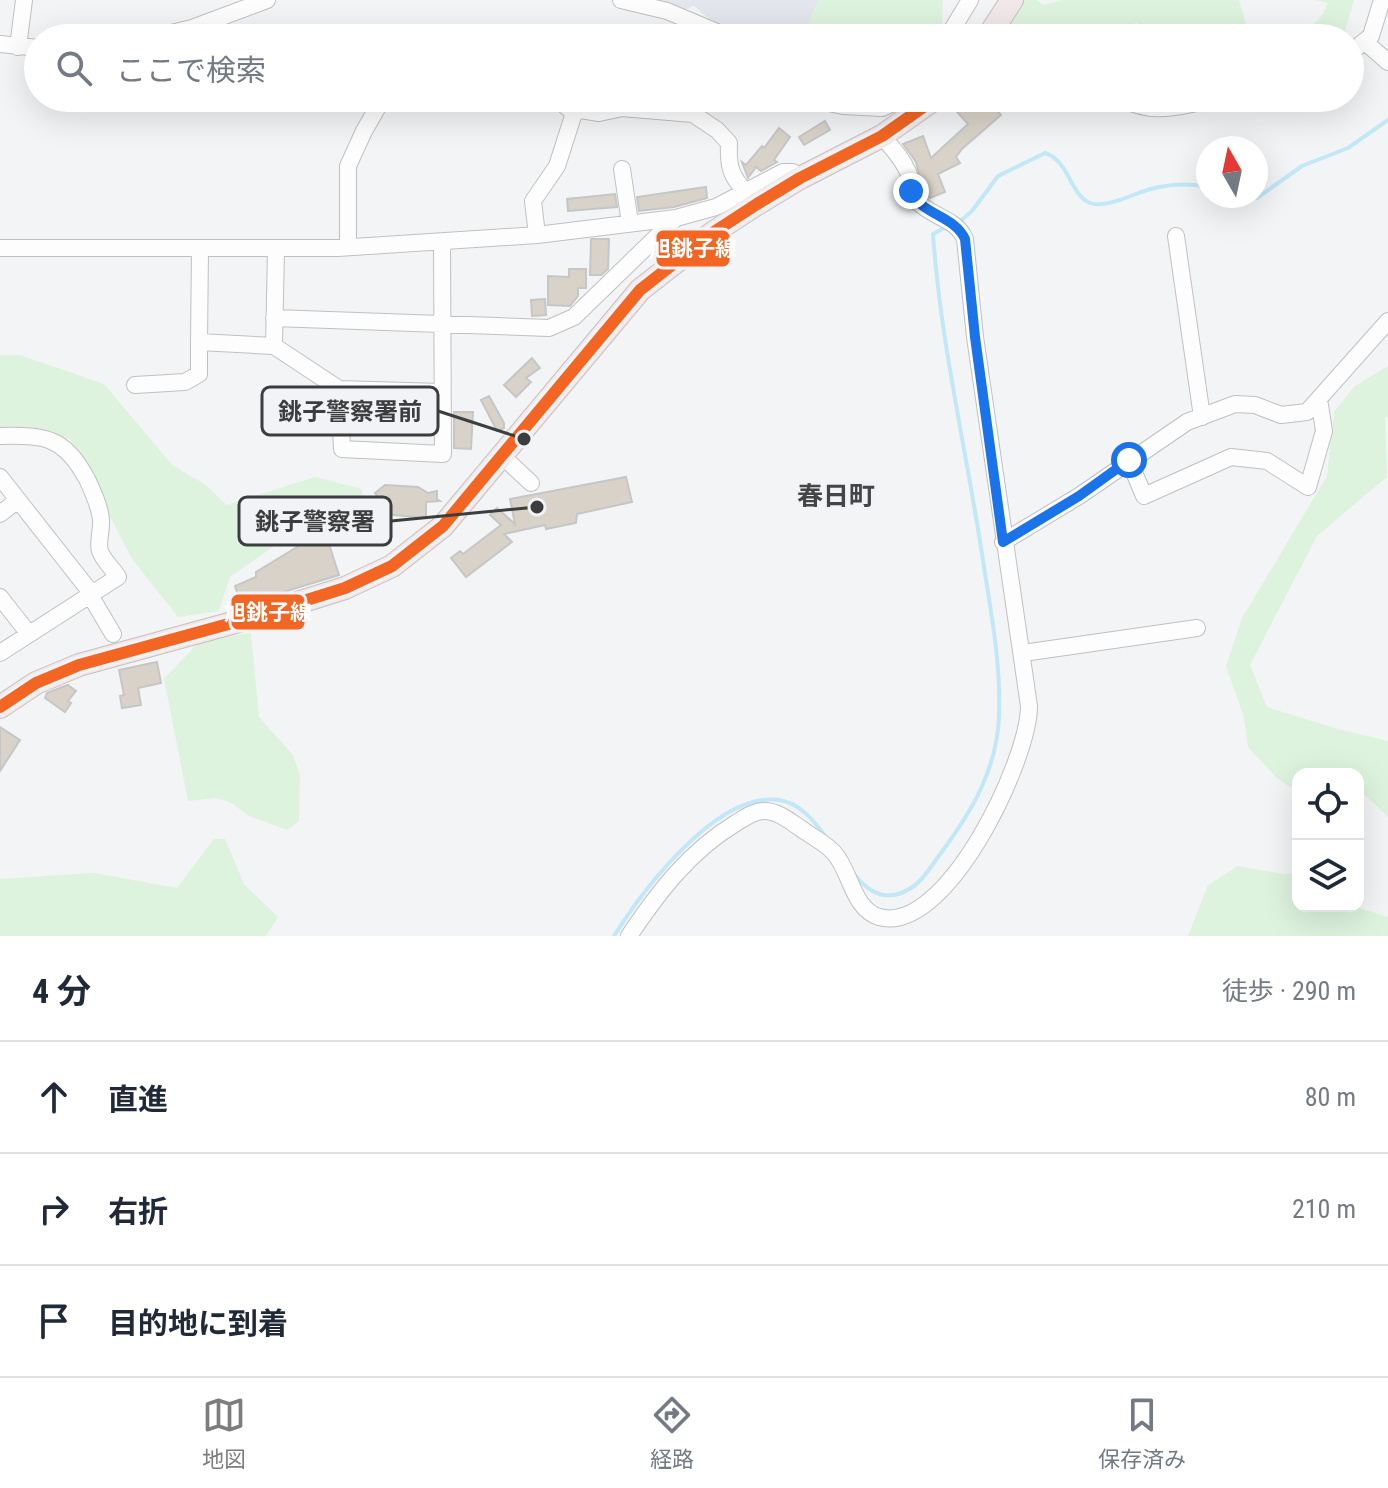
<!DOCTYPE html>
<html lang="ja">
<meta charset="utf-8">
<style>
:root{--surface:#fff;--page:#f2f2f3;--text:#1f2937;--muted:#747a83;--line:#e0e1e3;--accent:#7c7d7e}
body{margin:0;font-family:"Roboto Condensed","Noto Sans JP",sans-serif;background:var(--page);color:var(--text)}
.controls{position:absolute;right:24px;bottom:24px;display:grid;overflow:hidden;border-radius:16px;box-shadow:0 8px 32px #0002}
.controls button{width:72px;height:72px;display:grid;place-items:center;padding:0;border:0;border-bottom:2px solid var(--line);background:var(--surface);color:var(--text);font:40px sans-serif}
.compass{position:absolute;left:1196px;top:136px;width:72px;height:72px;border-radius:50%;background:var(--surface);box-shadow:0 8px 32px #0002;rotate:351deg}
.stop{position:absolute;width:24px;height:24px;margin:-18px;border:6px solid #1a73e8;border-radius:50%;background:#fff}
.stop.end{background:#1a73e8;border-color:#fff;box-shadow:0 2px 8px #0008}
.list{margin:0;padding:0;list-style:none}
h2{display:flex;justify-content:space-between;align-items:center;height:104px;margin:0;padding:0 32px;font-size:34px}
h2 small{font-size:26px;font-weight:400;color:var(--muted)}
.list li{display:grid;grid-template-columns:52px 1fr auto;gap:24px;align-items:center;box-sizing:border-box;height:112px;padding:0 32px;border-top:2px solid var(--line)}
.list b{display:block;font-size:30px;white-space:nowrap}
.list em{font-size:26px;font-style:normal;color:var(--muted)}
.icon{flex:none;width:44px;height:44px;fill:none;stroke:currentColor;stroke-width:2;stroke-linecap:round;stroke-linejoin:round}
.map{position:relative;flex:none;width:1388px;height:936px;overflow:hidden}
.search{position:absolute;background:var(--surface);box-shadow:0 8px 32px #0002;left:24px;right:24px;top:24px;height:88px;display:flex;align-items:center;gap:20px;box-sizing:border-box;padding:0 28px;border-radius:44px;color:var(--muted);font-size:30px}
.sheet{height:440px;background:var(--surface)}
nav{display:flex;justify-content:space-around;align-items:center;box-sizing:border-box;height:112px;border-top:2px solid var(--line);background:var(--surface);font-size:22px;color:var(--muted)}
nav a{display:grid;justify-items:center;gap:4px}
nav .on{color:var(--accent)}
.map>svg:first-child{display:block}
.built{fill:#e3e6ec}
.green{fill:#ddf3de}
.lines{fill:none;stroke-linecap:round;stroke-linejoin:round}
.stream{stroke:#c2e7f7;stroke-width:4}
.building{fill:#d8d2c8;stroke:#c6c6c6;stroke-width:2}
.minor-casing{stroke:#bfc0c1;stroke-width:18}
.highway-casing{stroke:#c8bfc0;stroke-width:24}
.minor{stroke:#fdfdfe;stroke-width:16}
.highway{stroke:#f1e8e9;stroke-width:22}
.bus-1-casing{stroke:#f2f3f6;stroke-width:18}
.bus-1{stroke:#f26522;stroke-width:12}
.route{stroke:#1a73e8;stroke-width:10}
.labels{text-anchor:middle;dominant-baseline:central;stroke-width:6;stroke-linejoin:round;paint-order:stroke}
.quarter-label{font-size:26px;font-weight:bold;fill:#434547;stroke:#f2f3f6}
.leader{fill:none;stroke:#3c3d3e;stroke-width:3}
.callout-dot{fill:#3c3d3e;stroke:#f2f3f6;stroke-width:3}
.callout{fill:#f2f3f6;stroke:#3c3d3e;stroke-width:3}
.callout-label{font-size:24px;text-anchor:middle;font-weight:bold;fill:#3c3d3e}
.line-badge{stroke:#f2f3f6;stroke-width:3}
.badge-label{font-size:22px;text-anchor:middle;font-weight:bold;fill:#fff}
</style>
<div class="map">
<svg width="1388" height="936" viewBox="0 0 1388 936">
<rect width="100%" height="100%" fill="#f3f4f5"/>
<!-- built -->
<path class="built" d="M644,0H819L802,38H743L714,23L694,6L684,10Z"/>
<!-- green -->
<path class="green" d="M819,0H943L942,25L935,38H802Z
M1021,0H1037L1043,5L1063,0H1239L1246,24L1233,38H1136L1138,23L1034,38H993Z
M1316,0H1354L1343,38H1283C1305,31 1320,25 1328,3Z
M0,355H20L104,384L172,465L206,485L226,505L315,477L362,489L365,521L300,528L230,577L219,611L178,617L132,559L70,439L0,428Z
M1388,366V417L1385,418L1387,477L1317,536L1250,665L1267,707L1341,730L1388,741V817L1365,795L1358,794V774H1298V788L1290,787L1277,778L1248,747L1244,717L1226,666L1242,618L1327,476L1334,412L1355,386Z
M251,633L259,717L293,755L300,775L299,821L287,830L249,816L230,802L215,798L188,801L164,679L201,640Z
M214,839H225L244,884L278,917L266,936H0V879L94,873L177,888Z
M1238,866L1284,874L1298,873V906H1353L1388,917V936H1188L1208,885Z"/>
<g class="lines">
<!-- stream -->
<path class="stream" d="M1247,196L1257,198L1302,166L1348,148L1388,120
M958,223L972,211L998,176L1045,153C1069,160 1070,195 1090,203C1106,209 1135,193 1151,189C1170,184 1189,183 1208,187
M853,873C871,896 890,903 914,886C925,878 933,863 941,853C972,811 996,771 999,718C1001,670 993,622 985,574C969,461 941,349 933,234L946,227
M614,936C643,890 717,791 779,800C800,803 814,821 826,837"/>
</g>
<!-- building -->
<path class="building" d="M955,98H985L1001,115L962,149L956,157L960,163L938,174L945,192L930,198L923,190L916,162L903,144L923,136L931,158L968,124L949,103Z
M825,121L830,130L804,145L799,137Z
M779,128L790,137L774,160L777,162L761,171L756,167L748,178L742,162L746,165L762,146L764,148Z
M706,187L707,198L674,207L639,211L637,197Z
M615,194L617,207L568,211L567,199Z
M591,239H609L608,269L601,275H590Z
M569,269H586V288H578V296L570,306L548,305V276L569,277Z
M545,299L546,315L532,316L531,300Z
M532,358L540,368L526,378L531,382L516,397L504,385Z
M489,396L504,423V428L497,431L481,400Z
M454,412H473L471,449L454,448Z
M626,477L632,502L577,514L576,523L546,529L545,525L504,534L512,542L466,577L451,558L460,551L463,554L501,525L490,515L497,508L515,524L510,499Z
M385,485L418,487L428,493L437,491V499L440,501L426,502V518L383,514L384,506L375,493Z
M326,535L339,575L241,605L235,586L256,577V572L312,538Z
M157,662L161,683L138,688L141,705L122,708L120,696L124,695L119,670Z
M68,685L76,691L68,701L71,703L65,712L45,698L47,693Z
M0,727L20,740L0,771Z"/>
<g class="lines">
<defs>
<path id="minor" d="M621,0L667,11L731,38
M150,38L192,28L267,0
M947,38L970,0
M1365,42L1388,62
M0,44L38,48
M18,47L24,0
M1350,53L1371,36L1382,0
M563,98L562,103L574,113
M805,98L843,106L882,108L903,98
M1119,98C1161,118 1180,104 1223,98
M581,110L599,113L622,108L693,114L717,130L729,143C728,165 730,176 746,192
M622,169L630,223
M537,235L533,201L557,166L574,113L581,110L585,98
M1176,236L1202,417
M348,247V166L364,131L383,98
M0,248H338L537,235L676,218L716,207L783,172H793L800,178
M200,248L199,342L274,346L339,389L342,449L443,454L442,243
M274,318L549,328L574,317L676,218
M274,346L276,249
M135,385L185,382L199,374V342
M339,389L441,392
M0,436C46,435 64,437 87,479C93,492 100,507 101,520C102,530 97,543 100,551C103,560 113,569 118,577L0,653
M500,454L531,483
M1129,460L1144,496L1231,457L1267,461L1308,487L1324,431L1319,399
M0,477L92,594
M0,514L18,500
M1003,542L1079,496L1187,422L1235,404L1255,405L1281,415L1307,412L1388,321
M90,595L113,634
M0,597L29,634
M1023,653L1197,628
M629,936C659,891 690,851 736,823C744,818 754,811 764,811C780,811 793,824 806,832C816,839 828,845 835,854C851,873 853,909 879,917C946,936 1029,760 1029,706L975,337L965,239C956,218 931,217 917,201C909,192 913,182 908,172C902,158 892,148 882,136"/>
<path id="highway" d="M987,38L1012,0
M0,707L36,683L79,665L243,620L345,588L392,566L443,526L640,290L714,232L757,204L800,178L882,136L936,98"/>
</defs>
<!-- minor casing -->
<use href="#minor" class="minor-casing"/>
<!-- highway casing -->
<use href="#highway" class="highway-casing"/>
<!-- minor -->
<use href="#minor" class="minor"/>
<!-- highway -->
<use href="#highway" class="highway"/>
<defs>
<path id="bus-1" d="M0,707L36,683L79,665L243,620L345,588L392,566L443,526L640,290L714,232L757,204L800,178L882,136L936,98"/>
</defs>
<!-- bus-1 casing -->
<use href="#bus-1" class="bus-1-casing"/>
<!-- bus-1 -->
<use href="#bus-1" class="bus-1"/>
</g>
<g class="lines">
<!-- route -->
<path class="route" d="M911,191C921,215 954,215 965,239L975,337L1003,542L1079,496L1129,460"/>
</g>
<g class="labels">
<!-- quarter labels -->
<g class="quarter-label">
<text x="836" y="496">春日町</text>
</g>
</g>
<!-- callouts -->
<path class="leader" d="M524 439L438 411M537 507L391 521"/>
<g class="callout-dot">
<circle cx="524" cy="439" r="8"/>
<circle cx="537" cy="507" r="8"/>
</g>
<g class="callout">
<rect x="262" y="387" width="176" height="48" rx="8"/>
<rect x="239" y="497" width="152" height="48" rx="8"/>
</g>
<g class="callout-label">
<text x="350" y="420">銚子警察署前</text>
<text x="315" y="530">銚子警察署</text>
</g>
<g class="line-badge">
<rect x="655" y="229" width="76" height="39" rx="8" fill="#f26522"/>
<rect x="230" y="593" width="76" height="38" rx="8" fill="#f26522"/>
</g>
<g class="badge-label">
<text x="693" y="256">旭銚子線</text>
<text x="268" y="620">旭銚子線</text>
</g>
</svg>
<div class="controls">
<button><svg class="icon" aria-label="locate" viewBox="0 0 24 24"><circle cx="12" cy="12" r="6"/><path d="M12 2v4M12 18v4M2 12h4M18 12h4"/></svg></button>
<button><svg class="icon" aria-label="layers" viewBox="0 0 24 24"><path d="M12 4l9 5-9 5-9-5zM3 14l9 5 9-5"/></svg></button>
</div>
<svg class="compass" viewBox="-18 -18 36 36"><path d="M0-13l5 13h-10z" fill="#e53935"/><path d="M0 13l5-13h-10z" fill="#747a83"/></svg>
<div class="stop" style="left:1129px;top:460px"></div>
<div class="stop end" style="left:911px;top:191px"></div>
<div class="search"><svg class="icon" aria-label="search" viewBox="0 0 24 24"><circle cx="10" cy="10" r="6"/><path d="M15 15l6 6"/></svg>ここで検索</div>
</div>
<section class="sheet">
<h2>4 分<small>徒歩 · 290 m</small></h2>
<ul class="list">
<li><svg class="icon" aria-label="ahead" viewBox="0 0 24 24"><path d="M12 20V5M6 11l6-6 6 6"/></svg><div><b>直進</b></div><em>80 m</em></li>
<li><svg class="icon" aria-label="right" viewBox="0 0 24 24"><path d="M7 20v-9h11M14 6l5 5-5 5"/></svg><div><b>右折</b></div><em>210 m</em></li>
<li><svg class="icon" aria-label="arrive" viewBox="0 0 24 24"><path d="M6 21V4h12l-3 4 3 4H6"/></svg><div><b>目的地に到着</b></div></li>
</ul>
</section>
<nav>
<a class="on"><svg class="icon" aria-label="map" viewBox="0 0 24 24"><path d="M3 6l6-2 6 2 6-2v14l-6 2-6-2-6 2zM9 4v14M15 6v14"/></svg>地図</a>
<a><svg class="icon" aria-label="directions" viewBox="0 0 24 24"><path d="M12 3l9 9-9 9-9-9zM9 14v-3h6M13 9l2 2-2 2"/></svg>経路</a>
<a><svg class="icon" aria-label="saved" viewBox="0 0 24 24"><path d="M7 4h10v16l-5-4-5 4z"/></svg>保存済み</a>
</nav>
